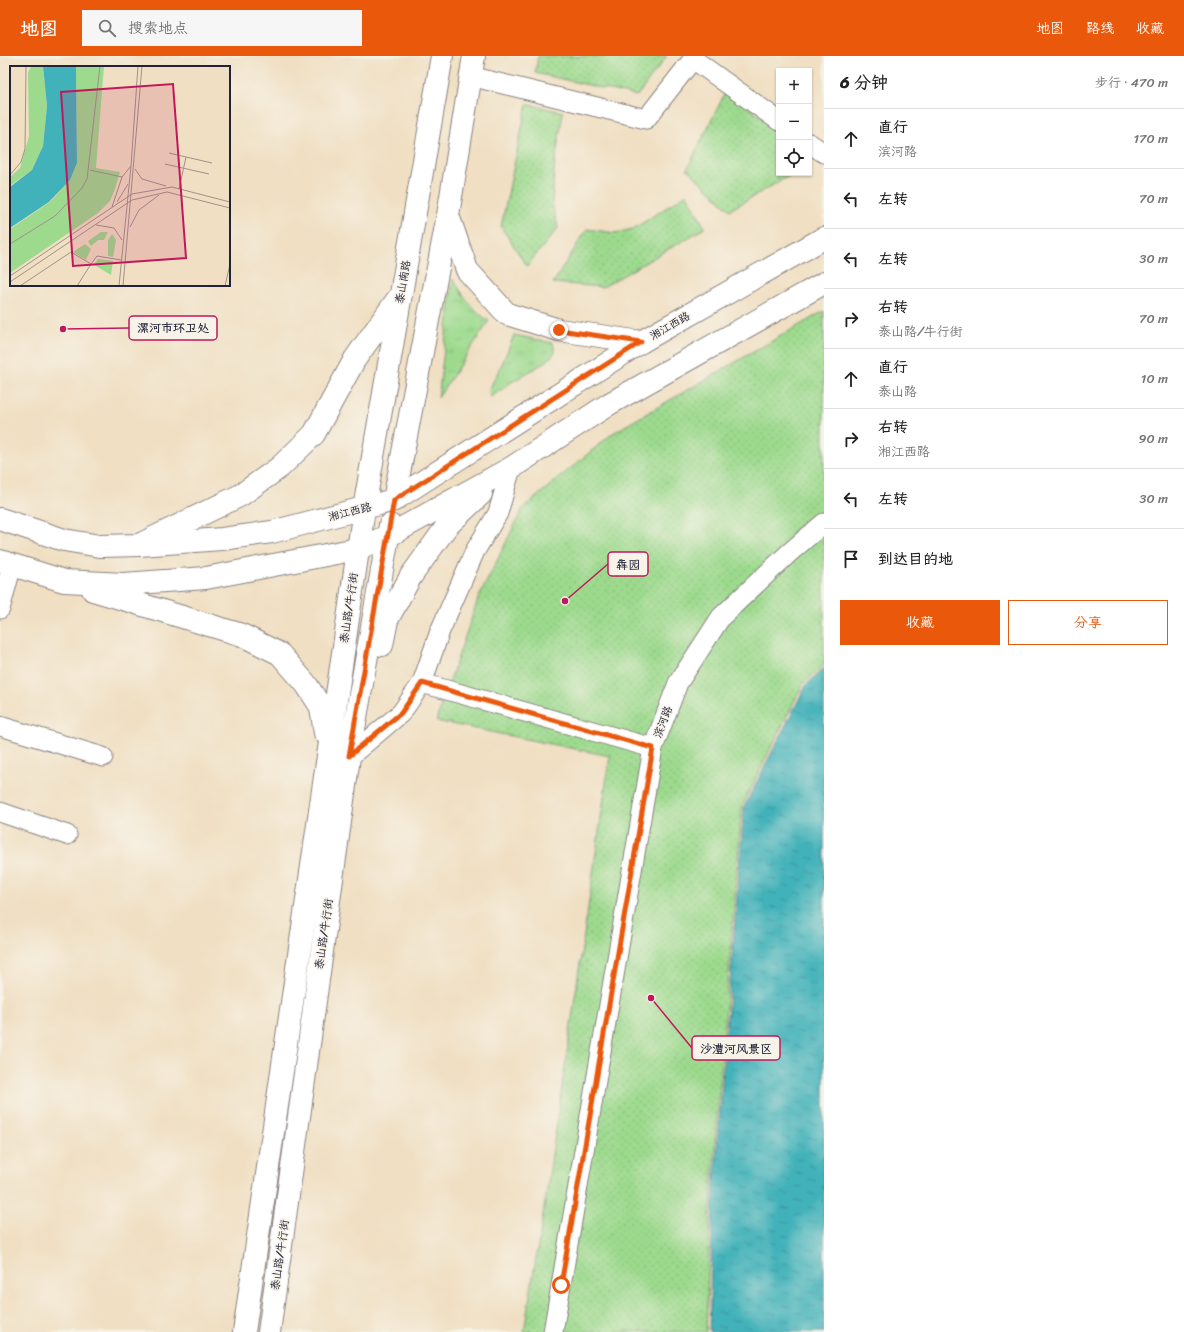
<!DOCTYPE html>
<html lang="zh">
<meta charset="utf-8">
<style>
:root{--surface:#fff;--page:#f6f6f6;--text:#222;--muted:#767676;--line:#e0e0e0;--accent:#ea580c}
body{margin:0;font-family:Sriracha,"LXGW WenKai TC",sans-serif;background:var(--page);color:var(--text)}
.controls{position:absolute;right:12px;top:12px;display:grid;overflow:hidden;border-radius:0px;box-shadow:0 1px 3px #0004}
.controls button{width:36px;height:36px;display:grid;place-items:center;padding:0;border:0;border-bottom:1px solid var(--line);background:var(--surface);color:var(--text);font:20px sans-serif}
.stop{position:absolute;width:12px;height:12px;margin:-9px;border:3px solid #ea580c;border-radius:50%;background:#fff}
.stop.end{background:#ea580c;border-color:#fff;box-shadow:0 1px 4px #0008}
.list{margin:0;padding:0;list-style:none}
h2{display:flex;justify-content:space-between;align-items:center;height:52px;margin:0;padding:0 16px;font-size:17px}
h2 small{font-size:13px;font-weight:400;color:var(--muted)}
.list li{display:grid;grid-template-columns:26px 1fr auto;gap:12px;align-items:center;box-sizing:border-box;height:60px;padding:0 16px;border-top:1px solid var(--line)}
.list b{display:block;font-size:15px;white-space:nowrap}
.list p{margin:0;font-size:13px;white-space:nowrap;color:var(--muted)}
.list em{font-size:13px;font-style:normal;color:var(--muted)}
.actions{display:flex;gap:8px;padding:12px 16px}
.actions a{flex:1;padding:9px 0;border:1px solid var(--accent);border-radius:0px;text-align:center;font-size:14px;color:var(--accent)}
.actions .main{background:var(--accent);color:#fff}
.icon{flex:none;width:22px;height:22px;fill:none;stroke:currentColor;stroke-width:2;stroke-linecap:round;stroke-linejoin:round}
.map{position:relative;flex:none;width:824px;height:1276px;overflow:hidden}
header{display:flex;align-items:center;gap:24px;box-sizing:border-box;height:56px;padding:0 20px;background:var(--accent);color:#fff}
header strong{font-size:19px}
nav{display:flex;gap:22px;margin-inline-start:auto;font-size:14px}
.search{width:280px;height:36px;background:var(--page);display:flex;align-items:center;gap:10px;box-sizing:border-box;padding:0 14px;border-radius:0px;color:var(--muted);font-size:15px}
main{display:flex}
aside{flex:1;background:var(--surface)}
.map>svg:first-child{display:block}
.grass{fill:url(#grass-tufts);stroke:#607e64}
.park{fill:url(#park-dots);stroke:#607e64}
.water{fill:url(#water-ripples);stroke:#326a7a}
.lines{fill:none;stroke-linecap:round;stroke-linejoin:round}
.street-casing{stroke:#89807e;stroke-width:21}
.secondary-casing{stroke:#89807e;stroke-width:24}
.primary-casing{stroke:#89807e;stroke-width:24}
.street{stroke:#fff;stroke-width:19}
.secondary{stroke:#fff;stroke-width:22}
.primary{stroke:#fff;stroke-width:22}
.route{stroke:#ea580c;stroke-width:5}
.labels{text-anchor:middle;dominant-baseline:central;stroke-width:3;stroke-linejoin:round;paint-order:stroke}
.street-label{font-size:11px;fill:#22223b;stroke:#f7f3e8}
.inset-road{fill:none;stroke:#9e938c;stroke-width:1}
.view{fill:#c2185b;fill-opacity:0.15;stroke:#c2185b;stroke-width:2}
.inset-edge{fill:none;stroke:#22223b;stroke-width:2}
.leader{fill:none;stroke:#c2185b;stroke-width:1.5}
.callout-dot{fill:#c2185b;stroke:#f7f3e8;stroke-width:1.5}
.callout{fill:#f7f3e8;stroke:#c2185b;stroke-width:1.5}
.callout-label{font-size:12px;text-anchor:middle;font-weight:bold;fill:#22223b}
</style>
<header>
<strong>地图</strong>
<div class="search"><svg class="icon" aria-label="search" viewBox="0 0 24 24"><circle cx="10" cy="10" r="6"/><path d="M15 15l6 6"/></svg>搜索地点</div>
<nav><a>地图</a><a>路线</a><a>收藏</a></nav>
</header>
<main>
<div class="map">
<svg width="824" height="1276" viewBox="0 0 824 1276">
<defs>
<pattern id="grass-tufts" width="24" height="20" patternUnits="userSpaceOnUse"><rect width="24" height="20" fill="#9dda8e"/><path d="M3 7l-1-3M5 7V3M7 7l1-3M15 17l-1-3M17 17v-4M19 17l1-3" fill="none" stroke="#87bb7b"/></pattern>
<pattern id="park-dots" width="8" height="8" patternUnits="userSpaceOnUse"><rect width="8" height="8" fill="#9dda8e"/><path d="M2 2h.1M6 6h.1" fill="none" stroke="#87bb7b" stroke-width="1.8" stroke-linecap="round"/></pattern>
<pattern id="water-ripples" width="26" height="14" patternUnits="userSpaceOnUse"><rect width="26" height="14" fill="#42b2ba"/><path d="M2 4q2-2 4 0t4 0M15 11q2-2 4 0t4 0" fill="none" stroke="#379098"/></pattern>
</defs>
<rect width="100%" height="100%" fill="#f7f3e8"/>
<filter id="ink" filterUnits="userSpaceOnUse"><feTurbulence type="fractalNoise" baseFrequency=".025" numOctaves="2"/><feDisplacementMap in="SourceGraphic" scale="8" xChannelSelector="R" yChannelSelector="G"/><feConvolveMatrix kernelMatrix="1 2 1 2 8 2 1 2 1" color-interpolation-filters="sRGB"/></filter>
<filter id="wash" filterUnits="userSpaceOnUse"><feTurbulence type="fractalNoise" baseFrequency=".012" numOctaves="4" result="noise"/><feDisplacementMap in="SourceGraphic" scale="16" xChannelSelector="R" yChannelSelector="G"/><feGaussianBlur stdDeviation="0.9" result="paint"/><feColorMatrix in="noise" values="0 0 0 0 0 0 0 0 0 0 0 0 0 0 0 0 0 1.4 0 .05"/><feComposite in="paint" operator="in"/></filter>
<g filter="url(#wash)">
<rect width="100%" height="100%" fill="#f0dfc2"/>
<!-- grass -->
<path class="grass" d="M453,223C463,239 473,255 489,265L438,342Z
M514,279L553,287L555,296L547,305L512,326L491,341L489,334L503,306Z"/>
<!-- park -->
<path class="park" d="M538,0H667L637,40L535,17Z
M726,35L779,74V117H794L730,154L687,113Z
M527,48L563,56L554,114L552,147L558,172L527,210L501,171Z
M687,138L705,172L603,231L553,227L587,173L615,177L633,173Z
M824,255V609L803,628L742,750L711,1140L706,1276H524L547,1134L610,700L436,665L478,543L523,452L613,377Z"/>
<!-- water -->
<path class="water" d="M824,612V1276H709L713,1141L744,751L806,629Z"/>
</g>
<g filter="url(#ink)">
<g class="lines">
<defs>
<path id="street" d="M470,20L646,63L693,3L779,65
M809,87L824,97
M0,553L12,509
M422,627L653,692
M0,670L103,701
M349,701L401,657L422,627L440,575L475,495L498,457L511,412
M0,756L67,779
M553,1276L653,692L678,627L721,561L789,497L824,467"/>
<path id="secondary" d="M448,159L467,214L507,258L559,274L641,286
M394,444L448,159L474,0
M364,453L442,0
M139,489L241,439L280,411L314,378L355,303L397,244"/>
<path id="primary" d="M0,463L64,484L100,490L139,489L222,483L272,476L394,444L641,286L824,182
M0,505L64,525L124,528L206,522L357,493L388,480L511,412L609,348L824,227
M93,534L242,579L280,598L306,628L321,651L325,677
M382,589L387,564L411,520L447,470L481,438
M244,1276L364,453
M269,1276L349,701L390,469"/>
</defs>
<!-- street casing -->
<use href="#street" class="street-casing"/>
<!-- secondary casing -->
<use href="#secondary" class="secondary-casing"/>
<!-- primary casing -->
<use href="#primary" class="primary-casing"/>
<!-- street -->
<use href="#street" class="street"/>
<!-- secondary -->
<use href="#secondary" class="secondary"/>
<!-- primary -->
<use href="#primary" class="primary"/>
</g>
</g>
<g class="lines" filter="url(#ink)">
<!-- route -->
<path class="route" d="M559,274L641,286L394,444L349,700L401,657L422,627L653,692L561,1229"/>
</g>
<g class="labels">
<!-- street labels -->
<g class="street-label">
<text transform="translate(403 226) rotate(-80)">泰山南路</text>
<text transform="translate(670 270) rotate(-30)">湘江西路</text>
<text transform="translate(350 456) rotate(-14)">湘江西路</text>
<text transform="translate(349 552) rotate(-82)">泰山路/牛行街</text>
<text transform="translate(663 666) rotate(-69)">滨河路</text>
<text transform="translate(324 878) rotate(-82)">泰山路/牛行街</text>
<text transform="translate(280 1199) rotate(-82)">泰山路/牛行街</text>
</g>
</g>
<!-- overview -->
<g transform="translate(10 10)">
<rect width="220" height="220" fill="#f0dfc2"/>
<path d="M21,0H33L37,40L33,80L22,104L0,120V111L10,102L19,70L18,7ZM66,0H94L86,102L110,106L105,123L100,135L88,147L0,207V163L40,136L60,114L67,97ZM91,166H98L94,174H88L81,180L78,175ZM102,168L106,174L103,191L98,190V174ZM75,178L81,183L76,194L63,186ZM88,193L103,195L101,209L84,199Z" fill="#9dda8e"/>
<path d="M33,0H66L67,97L60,114L39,136L0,162V121L22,104L33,80L37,40Z" fill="#42b2ba"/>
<path class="inset-road" d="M159,87L202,97M155,98L199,108M125,103L132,113L156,120M80,104L112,111M0,109L11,96L15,83L16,0M169,123L176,91M107,136L118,118M102,141L112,111L121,100M86,159L104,162L112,174M120,161L129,144L149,129M0,178L45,150L72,122L77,113L90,0M0,210L122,128L162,121L220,136M0,216L122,134L157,126L220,142M10,220L61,186L81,198L87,190L111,194M67,220L81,198M109,220L121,100L128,0M113,220L132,0M215,220L220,198"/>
<path class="view" d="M163,18L176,192L63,200L51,26Z"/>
<rect width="220" height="220" class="inset-edge"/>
</g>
<!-- callouts -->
<path class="leader" d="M63 273L129 272M565 545L608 508M651 942L692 992"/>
<g class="callout-dot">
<circle cx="63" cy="273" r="4"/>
<circle cx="565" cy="545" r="4"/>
<circle cx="651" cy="942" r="4"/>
</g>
<g class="callout">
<rect x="129" y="260" width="88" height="24" rx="4"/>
<rect x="608" y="496" width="40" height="24" rx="4"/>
<rect x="692" y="980" width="88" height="24" rx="4"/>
</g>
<g class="callout-label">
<text x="173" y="276">漯河市环卫处</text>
<text x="628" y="513">犇园</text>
<text x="736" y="997">沙澧河风景区</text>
</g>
</svg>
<div class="controls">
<button>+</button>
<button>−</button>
<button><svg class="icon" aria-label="locate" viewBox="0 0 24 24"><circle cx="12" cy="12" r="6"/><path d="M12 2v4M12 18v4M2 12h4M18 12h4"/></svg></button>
</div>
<div class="stop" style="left:561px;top:1229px"></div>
<div class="stop end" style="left:559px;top:274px"></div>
</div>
<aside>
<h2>6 分钟<small>步行 · 470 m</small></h2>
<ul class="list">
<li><svg class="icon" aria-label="ahead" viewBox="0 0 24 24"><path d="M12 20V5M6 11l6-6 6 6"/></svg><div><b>直行</b><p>滨河路</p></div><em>170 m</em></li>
<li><svg class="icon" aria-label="left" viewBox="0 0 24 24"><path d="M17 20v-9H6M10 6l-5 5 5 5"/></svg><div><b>左转</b></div><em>70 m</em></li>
<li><svg class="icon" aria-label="left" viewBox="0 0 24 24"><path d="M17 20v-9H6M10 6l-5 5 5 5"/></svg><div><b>左转</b></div><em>30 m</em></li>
<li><svg class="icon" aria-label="right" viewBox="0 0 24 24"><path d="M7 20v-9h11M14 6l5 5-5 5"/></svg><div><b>右转</b><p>泰山路/牛行街</p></div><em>70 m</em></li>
<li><svg class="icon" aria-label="ahead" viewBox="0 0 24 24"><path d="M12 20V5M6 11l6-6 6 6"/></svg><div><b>直行</b><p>泰山路</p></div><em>10 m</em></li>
<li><svg class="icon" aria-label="right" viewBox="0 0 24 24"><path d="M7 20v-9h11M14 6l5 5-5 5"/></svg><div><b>右转</b><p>湘江西路</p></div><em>90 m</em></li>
<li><svg class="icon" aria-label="left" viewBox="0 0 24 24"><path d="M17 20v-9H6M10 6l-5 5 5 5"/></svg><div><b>左转</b></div><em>30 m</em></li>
<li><svg class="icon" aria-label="arrive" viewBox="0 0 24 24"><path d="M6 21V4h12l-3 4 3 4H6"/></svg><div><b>到达目的地</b></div></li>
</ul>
<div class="actions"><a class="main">收藏</a><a>分享</a></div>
</aside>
</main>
